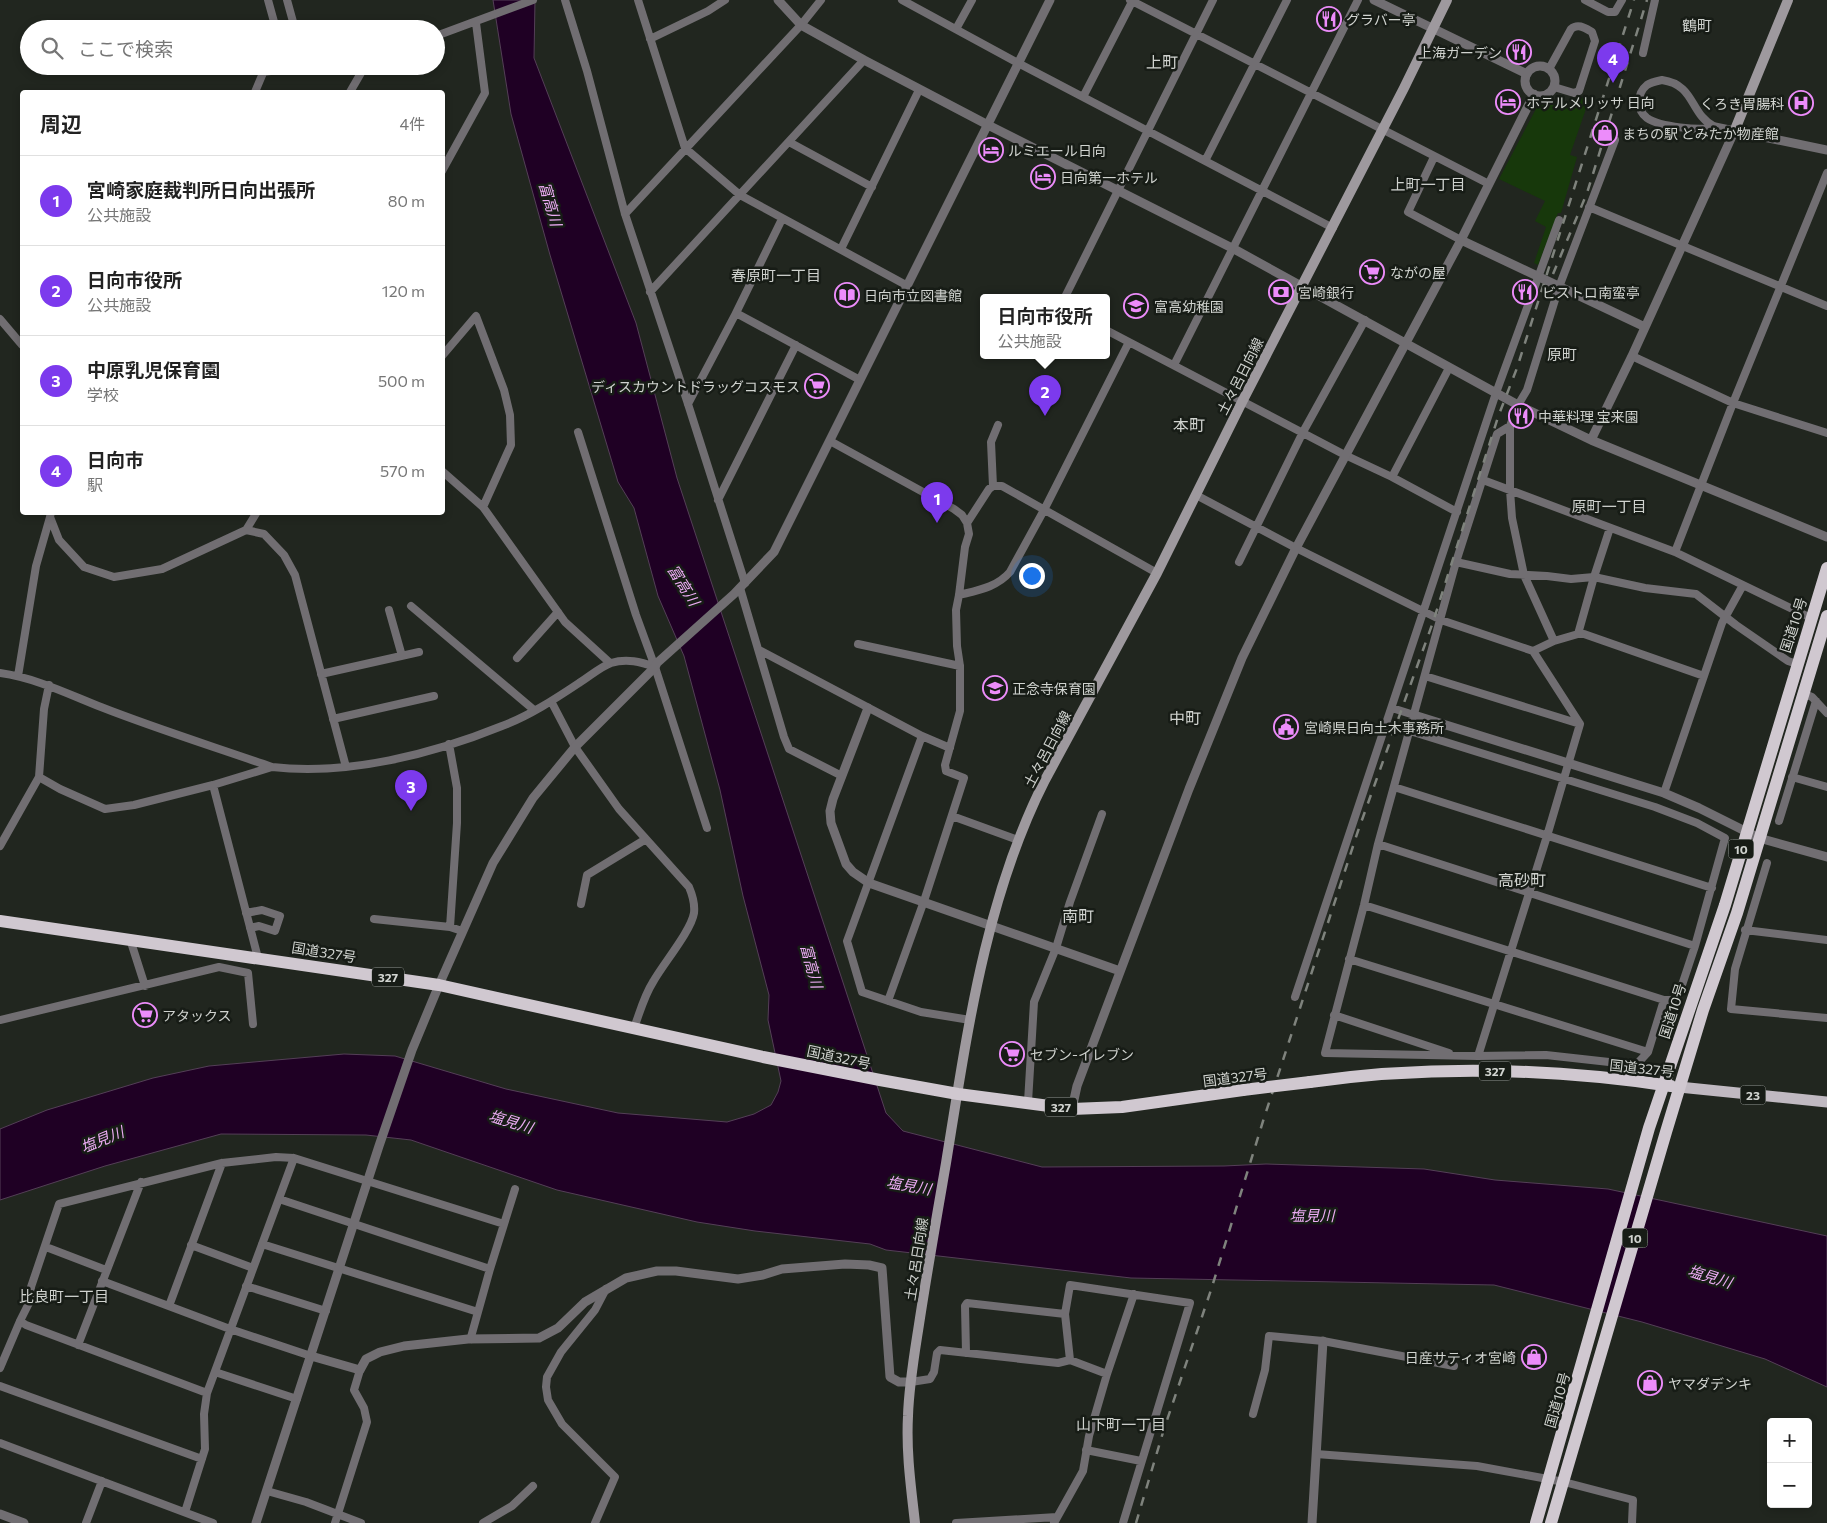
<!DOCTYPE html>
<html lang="ja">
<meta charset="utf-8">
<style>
:root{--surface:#fff;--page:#f2f2f2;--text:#222;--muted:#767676;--line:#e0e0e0;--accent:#7c3aed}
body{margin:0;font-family:Commissioner,"Noto Sans JP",sans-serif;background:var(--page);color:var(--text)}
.controls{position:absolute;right:15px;bottom:15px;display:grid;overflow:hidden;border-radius:5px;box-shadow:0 2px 8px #0003}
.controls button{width:45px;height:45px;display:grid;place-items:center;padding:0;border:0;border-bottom:1px solid var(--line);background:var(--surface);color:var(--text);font:25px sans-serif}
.you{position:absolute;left:1031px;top:575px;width:18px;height:18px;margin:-12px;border:4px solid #fff;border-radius:50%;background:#1a73e8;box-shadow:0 0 0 8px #1a73e833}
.badge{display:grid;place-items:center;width:32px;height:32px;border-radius:50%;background:var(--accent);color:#fff;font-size:16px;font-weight:700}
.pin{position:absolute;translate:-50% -41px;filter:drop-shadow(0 1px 2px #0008)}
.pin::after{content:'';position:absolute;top:26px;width:18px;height:15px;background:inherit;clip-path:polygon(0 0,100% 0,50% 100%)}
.popup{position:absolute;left:980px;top:294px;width:130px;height:65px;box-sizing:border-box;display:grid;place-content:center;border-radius:5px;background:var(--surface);filter:drop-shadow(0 1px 4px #0005);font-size:16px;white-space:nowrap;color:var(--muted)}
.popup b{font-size:19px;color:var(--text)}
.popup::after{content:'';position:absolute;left:50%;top:100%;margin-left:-10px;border:10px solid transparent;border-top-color:var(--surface)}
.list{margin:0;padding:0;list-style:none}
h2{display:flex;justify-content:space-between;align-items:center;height:65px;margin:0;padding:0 20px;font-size:21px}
h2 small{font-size:16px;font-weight:400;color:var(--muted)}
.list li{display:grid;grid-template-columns:32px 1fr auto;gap:15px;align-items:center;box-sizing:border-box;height:90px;padding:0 20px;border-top:1px solid var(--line)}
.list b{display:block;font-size:19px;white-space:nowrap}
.list p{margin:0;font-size:16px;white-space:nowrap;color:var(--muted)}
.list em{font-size:16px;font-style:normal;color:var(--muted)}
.icon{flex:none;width:28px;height:28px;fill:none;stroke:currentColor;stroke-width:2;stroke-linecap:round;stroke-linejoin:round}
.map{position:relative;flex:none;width:1827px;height:1523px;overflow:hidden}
.search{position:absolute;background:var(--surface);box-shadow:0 2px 8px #0003;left:20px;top:20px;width:425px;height:55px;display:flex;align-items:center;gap:12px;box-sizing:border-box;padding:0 18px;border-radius:28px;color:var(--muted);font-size:19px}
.panel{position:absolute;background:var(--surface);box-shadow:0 2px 8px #0003;left:20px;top:90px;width:425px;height:425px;border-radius:5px}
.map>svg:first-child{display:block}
.green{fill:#17380b}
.water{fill:#1f0024;stroke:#543f57}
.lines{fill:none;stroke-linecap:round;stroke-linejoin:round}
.minor{stroke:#716e72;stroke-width:8}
.tertiary{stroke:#716e72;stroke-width:9}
.secondary{stroke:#9e999e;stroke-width:10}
.primary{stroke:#c0b9c1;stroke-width:11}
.trunk{stroke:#d0c8d0;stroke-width:12}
.rail{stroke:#7f837d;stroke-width:2.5;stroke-dasharray:9 9;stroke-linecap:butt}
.trunk-bridge{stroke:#d0c8d0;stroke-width:12}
.labels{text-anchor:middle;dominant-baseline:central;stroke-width:5;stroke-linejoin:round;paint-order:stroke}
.shield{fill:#171c16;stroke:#989c98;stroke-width:1}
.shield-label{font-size:12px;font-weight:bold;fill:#d0d3cf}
.poi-label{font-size:14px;fill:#d0d3cf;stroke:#171c16;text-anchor:start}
.street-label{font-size:14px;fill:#d0d3cf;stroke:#171c16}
.neighbourhood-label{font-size:15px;fill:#d0d3cf;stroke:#171c16}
.water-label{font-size:15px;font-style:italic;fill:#ecacf4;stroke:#171c16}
.quarter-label{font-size:16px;fill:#d0d3cf;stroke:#171c16}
</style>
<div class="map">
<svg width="1827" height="1523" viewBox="0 0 1827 1523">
<rect width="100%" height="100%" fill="#21261f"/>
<!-- green -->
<path class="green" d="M1581,97L1589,100L1570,155L1577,157L1561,213H1558L1538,265L1534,263L1546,227L1535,221L1545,201L1499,179L1538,105L1547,103L1575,108Z"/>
<!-- water -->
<path class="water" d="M493,0H535L534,58L636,323L677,478L886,1113L903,1131L1042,1167L1224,1166L1266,1164L1424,1169L1495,1180L1608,1189L1827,1236V1387L1765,1359L1642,1322L1494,1285L1131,1278L886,1250L870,1244L755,1231L697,1222L557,1190L411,1140L366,1135L221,1134L105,1166L0,1200V1129L47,1110L153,1078L209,1066L344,1054L395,1056L506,1089L618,1113L727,1122L754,1114L771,1105L778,1092L781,1081L768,1020L769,995L743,896L720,790L684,656L658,596L634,508L618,482L550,255L511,114Z"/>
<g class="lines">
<!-- minor -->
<path class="minor" d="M268,0L276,29
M287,0L295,29
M565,0L587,71L625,214L688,404L745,583
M638,0L685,148L740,195L906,285
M902,0L1018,63L1333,228
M1130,0L1489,184
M1585,0L1608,12H1615L1622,0
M956,29L972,0
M436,36L533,0
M650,39L708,11L725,0
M1643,53L1655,0
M1549,69L1571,29C1578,23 1585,28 1592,32L1595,41L1579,91L1574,93L1554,87
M263,72L308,66
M1662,80C1696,85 1689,114 1715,127C1700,131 1660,127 1647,118C1636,110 1637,93 1647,85C1651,82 1657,81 1662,80Z
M255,92L266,66
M350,92L365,66
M1083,97L1133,0
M1615,140L1559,287L1527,390L1518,405L1510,426V490L1512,518L1524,575L1554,641L1578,634H1584L1704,676
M789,142L872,187
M1434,157L1408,212L1461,240
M1205,161L1287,0
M442,171L485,93L476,23
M1589,207L1827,306
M625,214L801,25L821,0
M841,249L919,90
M650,292L864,60
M1065,297L1213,0
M736,313L860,380
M0,319L22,345
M1106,330L1345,455L1392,477L1449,368
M442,356L476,316L504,390L510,415L511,445L483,507
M1632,356L1733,403L1827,433
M1174,365L1358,0
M688,404L736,313L782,219
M578,432L636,615L655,667L707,828
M830,441L954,509L962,515L967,523L969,534L965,547L959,595L956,610L957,646L960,666V711L945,765L946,771L964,778L924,901L888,1001
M442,471L483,507L565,622L610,663
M1392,477L1457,512
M1483,480L1675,552L1811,618
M993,486L991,442L998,425
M1196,495L1296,548L1441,620L1533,651L1580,724L1547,836L1478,1056
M718,500L796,345
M51,512L50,517L59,540L84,567L114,577L162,569L246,530L257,512
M967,523L989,489L993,486H1002L1157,573
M246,530L264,534L284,555L295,575L346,767
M1675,552L1733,403L1827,173
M1239,562L1303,432L1365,320
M1456,562L1497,434L1510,426
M740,588L784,737L789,749L842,776
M959,595C979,590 997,587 1010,572L1044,510L1129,342
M411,606L534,710
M389,610L402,656
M1578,634L1594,577L1610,528
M858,644L960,666
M759,650L922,736L950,748
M1533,651L1554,641
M517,658L558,612
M0,673C36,678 68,694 101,707C157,729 215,747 272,767C347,776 433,754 502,726C529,716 555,699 579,683C589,677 600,667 611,663C627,658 641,662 655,667
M321,674L419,652
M18,676L36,566L50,517
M1425,676L1580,724
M1802,693L1812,697L1827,713
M551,701L575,747L619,809L689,887C692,894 695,904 694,913C691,931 663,964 653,982C644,996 640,1012 634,1028
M1392,708L1414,715
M333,719L434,696
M922,736L847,941L862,992L921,1012L970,1020
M449,744L457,788V823L450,927L462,931
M39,777L60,789L105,809L134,805L213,785L272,767
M1792,777L1827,787
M213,785L258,958
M1394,787L1712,888
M1664,793L1722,623L1743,585
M952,816L1018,840
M1779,821L1816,701
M1378,844L1695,946
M0,846L39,777L44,709L49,685
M1767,863L1735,969L1731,1009L1827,1018
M581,904L587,875L646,839
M1364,905L1664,1000H1677L1695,946L1725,838L1697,823L1655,807L1410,731
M246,913L262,910L280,916L275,931L259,926L250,928
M374,919L450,927
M1745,930L1827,940
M130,939L145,986
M1349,959L1648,1052
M1295,997L1496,393L1559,220
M1664,1000L1648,1052L1636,1065L1546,1055L1478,1056L1325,1053L1364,905L1378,844L1456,562L1510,574L1547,576L1571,579L1594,577L1645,588L1696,594L1736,625L1788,661L1797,664
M1334,1015L1449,1053
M0,1020L219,967L248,973L253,1024
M1028,1102L1034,1002L1056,948L1070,902L1102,814
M279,1199L490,1269
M262,1244L478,1312
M191,1245L253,1268
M46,1247L106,1270
M102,1281L230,1329L311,1356
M246,1286L326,1311
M169,1306L222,1163
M20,1321L26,1325L207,1393
M472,1339L471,1337L490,1269L515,1189
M78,1345L141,1182
M966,1353L965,1306L967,1303L1065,1314
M1070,1360L1065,1314L1070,1285L1190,1303L1123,1523
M0,1368L20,1321L30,1301L31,1287L59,1204L222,1163L276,1157L294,1158L504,1224
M215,1372L297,1399
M911,1382L930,1379L934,1372L937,1353L940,1350L1058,1363L1070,1360L1107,1374
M0,1386L202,1459
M1253,1414L1265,1370L1269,1336L1323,1341L1454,1366
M0,1443L213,1523
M1086,1450L1141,1461
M1316,1454L1477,1466L1564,1482L1633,1500L1632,1523
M267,1491L306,1502L361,1523
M185,1512L205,1449L204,1414L207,1393L294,1158
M86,1523L102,1481
M335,1523L367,1422L364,1408L354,1390L360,1370
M483,1523L512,1506L533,1486
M595,1523L615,1477L562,1424L548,1400L546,1387L547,1377L561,1352L595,1310L606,1289
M956,1523L1057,1517
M1054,1523L1083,1471L1089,1436L1107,1374L1134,1294"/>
<!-- tertiary -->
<path class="tertiary" d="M778,0L801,25L864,60L988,125L1234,249L1518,405L1591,440L1827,537
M1374,0L1527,74
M1525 81a15 15 0 1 1 30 0a15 15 0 1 1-30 0Z
M1715,127L1827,150
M1461,240L1645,327
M1591,440L1632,356L1734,132
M868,708L833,799L830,811L831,823L846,864L853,872L869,883L1120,971
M1414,715L1664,793L1699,808L1759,838L1827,857
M1072,1109L1077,1086L1189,789L1242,658L1296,548L1461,240L1534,94
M311,1356L360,1370L366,1359L380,1352L404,1346L468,1339L539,1338L558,1328L585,1302L626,1278L657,1271H676L738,1279L763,1275L782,1269L845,1264L869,1265L882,1268L890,1377L899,1382H911
M0,1514L24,1523
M256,1523L379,1146L412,1050L439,985L493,863L533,798L575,747L655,667L657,663L734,594L774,552L1050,0
M1312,1523L1323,1341"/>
<!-- secondary -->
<path class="secondary" d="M1734,132L1788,0
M915,1523C911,1487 906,1452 908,1416C909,1383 915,1351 920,1318C928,1266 937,1215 946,1163C967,1034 985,898 1045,780L1157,573L1243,400L1404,88L1447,0"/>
<!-- primary -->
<path class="primary" d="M1679,1087L1827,1102"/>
<!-- trunk -->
<path class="trunk" d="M0,921L439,985L763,1057L880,1080L958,1094L1072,1109L1122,1107L1243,1090
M1310,1082C1431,1065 1551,1068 1671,1086
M1536,1523L1649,1128L1725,905L1827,568
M1551,1523L1666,1132L1703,1010L1737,913L1827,616"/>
<!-- rail -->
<path class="rail" d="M1553,274L1587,193L1647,0
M1136,1523L1164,1429L1211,1290L1264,1118L1358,831L1433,622L1498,417L1517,368L1634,0"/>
<!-- trunk-bridge -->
<path class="trunk-bridge" d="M1243,1090L1310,1082"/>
</g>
<!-- icons -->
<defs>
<symbol id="restaurant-ring" viewBox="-11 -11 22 22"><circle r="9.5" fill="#171c16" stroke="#ec8cfa" stroke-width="1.5"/><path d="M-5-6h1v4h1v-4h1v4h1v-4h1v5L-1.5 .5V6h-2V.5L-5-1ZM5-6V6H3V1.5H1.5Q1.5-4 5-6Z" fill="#ec8cfa"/></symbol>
<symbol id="hotel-ring" viewBox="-11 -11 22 22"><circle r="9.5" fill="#171c16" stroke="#ec8cfa" stroke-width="1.5"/><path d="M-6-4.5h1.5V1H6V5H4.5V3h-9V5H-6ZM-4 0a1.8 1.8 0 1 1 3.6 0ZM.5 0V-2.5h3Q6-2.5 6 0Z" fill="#ec8cfa"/></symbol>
<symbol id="hospital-ring" viewBox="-11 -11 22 22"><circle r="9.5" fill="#171c16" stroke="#ec8cfa" stroke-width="1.5"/><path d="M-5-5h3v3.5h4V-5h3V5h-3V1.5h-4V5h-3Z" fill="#ec8cfa"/></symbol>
<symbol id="shop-ring" viewBox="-11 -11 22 22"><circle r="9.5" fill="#171c16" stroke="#ec8cfa" stroke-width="1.5"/><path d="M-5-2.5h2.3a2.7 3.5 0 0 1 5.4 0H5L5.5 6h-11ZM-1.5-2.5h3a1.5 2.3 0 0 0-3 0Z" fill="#ec8cfa"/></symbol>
<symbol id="supermarket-ring" viewBox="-11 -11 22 22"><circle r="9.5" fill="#171c16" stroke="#ec8cfa" stroke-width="1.5"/><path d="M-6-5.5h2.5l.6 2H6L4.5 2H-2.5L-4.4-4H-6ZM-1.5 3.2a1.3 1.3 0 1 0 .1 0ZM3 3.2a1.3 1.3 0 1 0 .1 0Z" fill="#ec8cfa"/></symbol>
<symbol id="bank-ring" viewBox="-11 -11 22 22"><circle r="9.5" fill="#171c16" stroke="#ec8cfa" stroke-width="1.5"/><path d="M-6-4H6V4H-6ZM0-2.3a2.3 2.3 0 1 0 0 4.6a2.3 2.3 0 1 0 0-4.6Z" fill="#ec8cfa"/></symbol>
<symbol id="library-ring" viewBox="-11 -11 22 22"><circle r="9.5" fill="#171c16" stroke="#ec8cfa" stroke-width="1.5"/><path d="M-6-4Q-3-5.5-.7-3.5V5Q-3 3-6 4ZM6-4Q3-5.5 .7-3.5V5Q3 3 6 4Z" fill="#ec8cfa"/></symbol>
<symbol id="school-ring" viewBox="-11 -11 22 22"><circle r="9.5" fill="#171c16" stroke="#ec8cfa" stroke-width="1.5"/><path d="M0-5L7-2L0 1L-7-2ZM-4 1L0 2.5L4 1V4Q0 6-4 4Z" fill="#ec8cfa"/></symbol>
<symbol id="civic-ring" viewBox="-11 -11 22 22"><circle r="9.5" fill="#171c16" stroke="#ec8cfa" stroke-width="1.5"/><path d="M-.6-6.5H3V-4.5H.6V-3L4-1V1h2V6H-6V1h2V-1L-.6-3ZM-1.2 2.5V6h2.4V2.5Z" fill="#ec8cfa"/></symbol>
</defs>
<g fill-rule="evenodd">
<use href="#restaurant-ring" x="1315" y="5" width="28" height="28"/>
<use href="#restaurant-ring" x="1505" y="38" width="28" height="28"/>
<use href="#hotel-ring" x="1494" y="88" width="28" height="28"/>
<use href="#hospital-ring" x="1787" y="89" width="28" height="28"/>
<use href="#shop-ring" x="1591" y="119" width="28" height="28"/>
<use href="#hotel-ring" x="977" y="136" width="28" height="28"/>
<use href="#hotel-ring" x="1029" y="163" width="28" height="28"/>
<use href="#supermarket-ring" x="1358" y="258" width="28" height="28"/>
<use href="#bank-ring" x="1267" y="278" width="28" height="28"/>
<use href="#restaurant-ring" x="1511" y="278" width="28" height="28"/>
<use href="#library-ring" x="833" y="281" width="28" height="28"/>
<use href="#school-ring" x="1122" y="292" width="28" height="28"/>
<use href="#supermarket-ring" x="803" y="372" width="28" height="28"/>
<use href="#restaurant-ring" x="1507" y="402" width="28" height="28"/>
<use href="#school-ring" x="981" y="674" width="28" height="28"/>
<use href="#civic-ring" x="1272" y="713" width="28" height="28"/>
<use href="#supermarket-ring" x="131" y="1001" width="28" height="28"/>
<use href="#supermarket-ring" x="998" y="1040" width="28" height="28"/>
<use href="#shop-ring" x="1520" y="1343" width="28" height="28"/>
<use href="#shop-ring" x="1636" y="1369" width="28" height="28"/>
</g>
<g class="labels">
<!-- shield labels -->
<g class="shield">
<rect x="1728.5" y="839.5" width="25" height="19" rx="4"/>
<rect x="372" y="967.5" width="32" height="19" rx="4"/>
<rect x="1479" y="1061.5" width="32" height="19" rx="4"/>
<rect x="1740.5" y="1085.5" width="25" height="19" rx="4"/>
<rect x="1045" y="1097.5" width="32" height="19" rx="4"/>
<rect x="1622.5" y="1228.5" width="25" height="19" rx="4"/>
</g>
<g class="shield-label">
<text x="1741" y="849">10</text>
<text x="388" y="977">327</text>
<text x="1495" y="1071">327</text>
<text x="1753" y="1095">23</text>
<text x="1061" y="1107">327</text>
<text x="1635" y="1238">10</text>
</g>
<!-- poi labels -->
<g class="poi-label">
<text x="1346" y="19">グラバー亭</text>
<text x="1502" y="52" text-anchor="end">上海ガーデン</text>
<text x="1526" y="102">ホテルメリッサ 日向</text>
<text x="1784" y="103" text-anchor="end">くろき胃腸科</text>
<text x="1622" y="133">まちの駅 とみたか物産館</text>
<text x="1008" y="150">ルミエール日向</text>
<text x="1060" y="177">日向第一ホテル</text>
<text x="1390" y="272">ながの屋</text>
<text x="1298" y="292">宮崎銀行</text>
<text x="1542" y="292">ビストロ南蛮亭</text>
<text x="864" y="295">日向市立図書館</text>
<text x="1154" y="306">富高幼稚園</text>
<text x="800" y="386" text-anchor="end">ディスカウントドラッグコスモス</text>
<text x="1538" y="416">中華料理 宝来園</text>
<text x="1012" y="688">正念寺保育園</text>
<text x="1304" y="727">宮崎県日向土木事務所</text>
<text x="162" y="1015">アタックス</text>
<text x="1030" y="1054">セブン-イレブン</text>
<text x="1516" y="1357" text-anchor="end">日産サティオ宮崎</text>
<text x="1668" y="1383">ヤマダデンキ</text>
</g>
<!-- street labels -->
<g class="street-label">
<text transform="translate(1240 376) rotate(-63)">土々呂日向線</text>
<text transform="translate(1793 625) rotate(-72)">国道10号</text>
<text transform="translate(1047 749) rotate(-62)">土々呂日向線</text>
<text transform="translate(324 952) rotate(9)">国道327号</text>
<text transform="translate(1672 1011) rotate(-72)">国道10号</text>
<text transform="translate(839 1057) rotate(12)">国道327号</text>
<text transform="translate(1642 1068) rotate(6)">国道327号</text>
<text transform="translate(1235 1077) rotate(-7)">国道327号</text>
<text transform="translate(916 1259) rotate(-81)">土々呂日向線</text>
<text transform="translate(1557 1400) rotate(-74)">国道10号</text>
</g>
<!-- neighbourhood labels -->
<g class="neighbourhood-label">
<text x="1697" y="25">鶴町</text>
<text x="1428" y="184">上町一丁目</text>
<text x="776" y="275">春原町一丁目</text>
<text x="1562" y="354">原町</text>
<text x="1609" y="506">原町一丁目</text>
<text x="64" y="1296">比良町一丁目</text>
<text x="1121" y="1424">山下町一丁目</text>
</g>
<!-- water labels -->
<g class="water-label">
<text transform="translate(551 204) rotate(74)">富高川</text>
<text transform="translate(684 585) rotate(58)">富高川</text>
<text transform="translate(812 966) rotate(75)">富高川</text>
<text transform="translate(511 1121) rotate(17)">塩見川</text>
<text transform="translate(102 1139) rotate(-22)">塩見川</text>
<text transform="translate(909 1185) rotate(10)">塩見川</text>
<text x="1312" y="1215">塩見川</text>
<text transform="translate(1710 1276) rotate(17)">塩見川</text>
</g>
<!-- quarter labels -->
<g class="quarter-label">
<text x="1162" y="61">上町</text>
<text x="1189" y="424">本町</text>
<text x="1185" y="717">中町</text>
<text x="1522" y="879">高砂町</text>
<text x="1078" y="915">南町</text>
</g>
</g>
</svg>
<div class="controls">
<button>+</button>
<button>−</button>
</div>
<div class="you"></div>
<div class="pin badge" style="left:937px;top:523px">1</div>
<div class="pin badge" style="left:1045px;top:416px">2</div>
<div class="popup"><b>日向市役所</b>公共施設</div>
<div class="pin badge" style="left:411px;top:811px">3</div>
<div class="pin badge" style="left:1613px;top:83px">4</div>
<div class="search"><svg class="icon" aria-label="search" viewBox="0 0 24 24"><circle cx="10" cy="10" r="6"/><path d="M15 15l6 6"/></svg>ここで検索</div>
<section class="panel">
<h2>周辺<small>4件</small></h2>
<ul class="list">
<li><span class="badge">1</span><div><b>宮崎家庭裁判所日向出張所</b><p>公共施設</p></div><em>80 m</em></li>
<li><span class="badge">2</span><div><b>日向市役所</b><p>公共施設</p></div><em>120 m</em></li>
<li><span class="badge">3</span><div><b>中原乳児保育園</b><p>学校</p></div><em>500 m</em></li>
<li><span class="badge">4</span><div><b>日向市</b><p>駅</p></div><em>570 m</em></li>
</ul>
</section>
</div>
